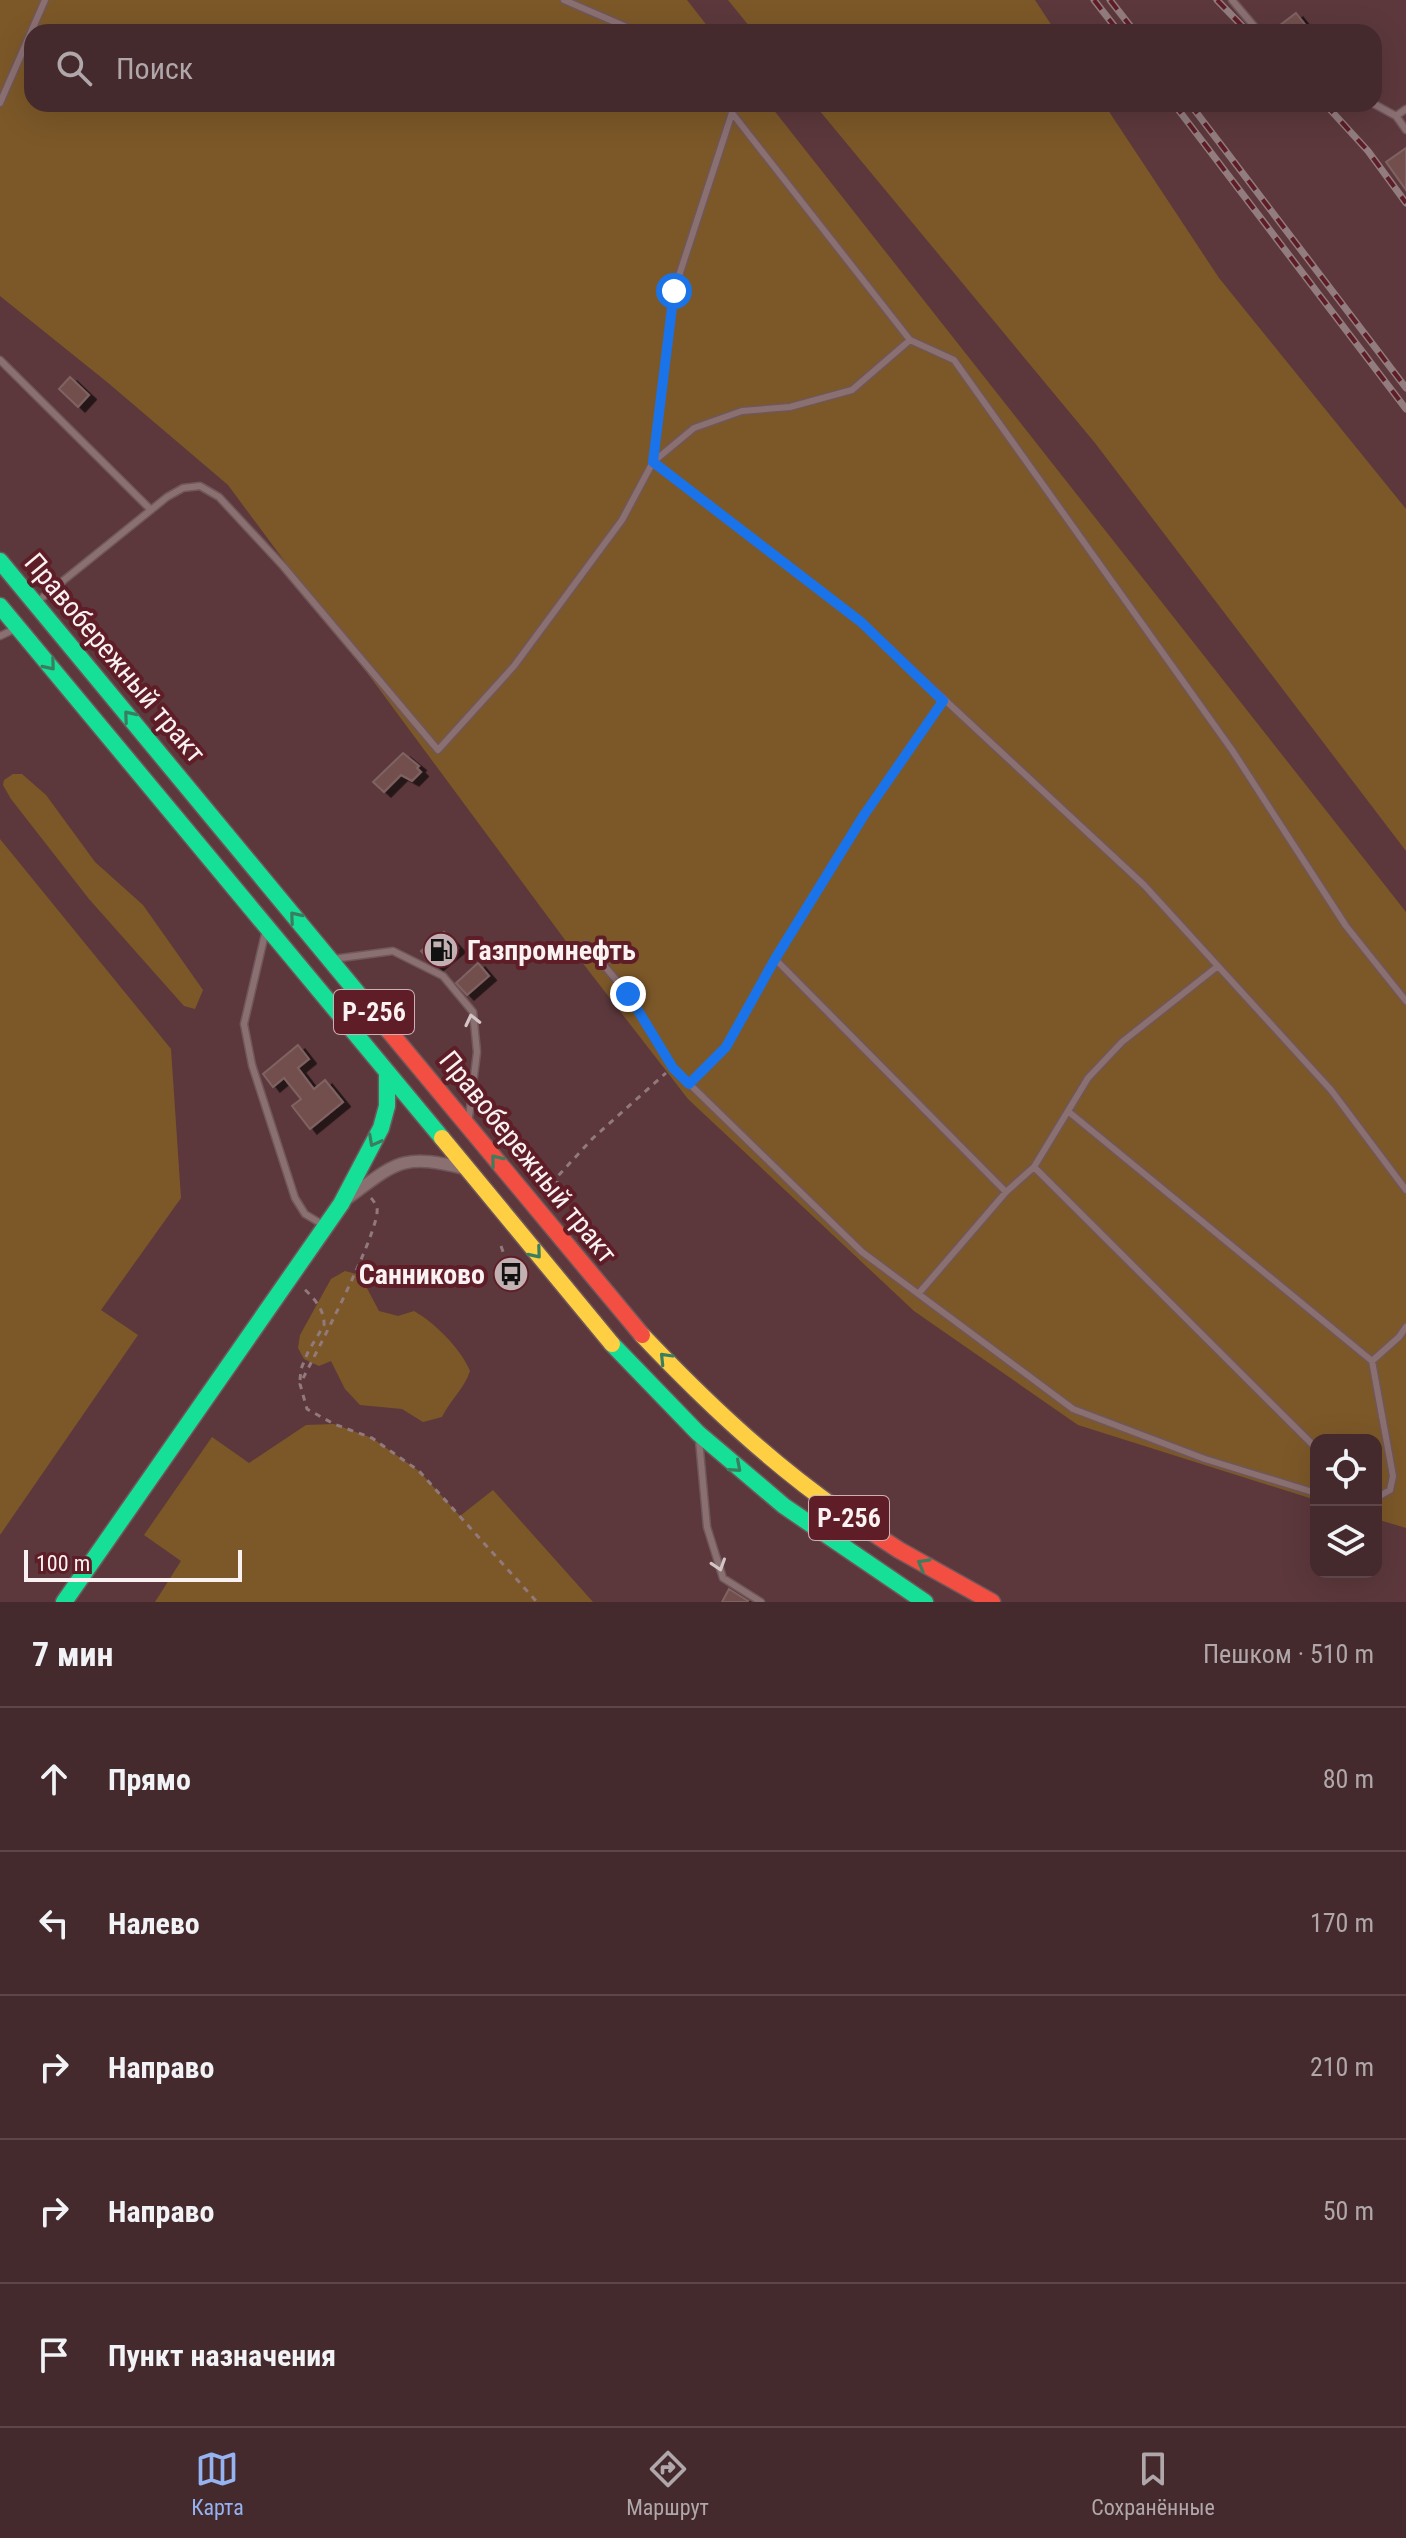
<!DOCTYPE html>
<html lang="ru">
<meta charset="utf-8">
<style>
:root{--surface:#452a2d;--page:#4c3235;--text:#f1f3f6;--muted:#b0a7aa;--line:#5d4649;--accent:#95b2f1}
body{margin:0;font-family:"Roboto Condensed",sans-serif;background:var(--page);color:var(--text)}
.controls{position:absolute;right:24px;bottom:24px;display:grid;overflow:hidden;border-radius:16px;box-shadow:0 8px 32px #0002}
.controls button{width:72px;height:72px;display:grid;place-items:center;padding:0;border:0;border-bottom:2px solid var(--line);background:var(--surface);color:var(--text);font:40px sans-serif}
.scale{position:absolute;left:24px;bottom:20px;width:218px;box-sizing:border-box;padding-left:8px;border:4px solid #faf1f2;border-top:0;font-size:22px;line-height:28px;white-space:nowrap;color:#faf1f2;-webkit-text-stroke:6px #5e1d27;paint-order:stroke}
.stop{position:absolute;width:24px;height:24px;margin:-18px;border:6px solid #1a73e8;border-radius:50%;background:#fff}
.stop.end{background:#1a73e8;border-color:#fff;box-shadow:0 2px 8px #0008}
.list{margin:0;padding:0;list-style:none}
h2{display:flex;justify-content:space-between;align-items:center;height:104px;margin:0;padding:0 32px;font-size:34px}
h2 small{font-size:26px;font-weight:400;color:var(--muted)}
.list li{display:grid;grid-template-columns:52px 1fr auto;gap:24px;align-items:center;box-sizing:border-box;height:144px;padding:0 32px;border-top:2px solid var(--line)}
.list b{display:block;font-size:30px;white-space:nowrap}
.list em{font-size:26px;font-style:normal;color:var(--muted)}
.icon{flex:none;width:44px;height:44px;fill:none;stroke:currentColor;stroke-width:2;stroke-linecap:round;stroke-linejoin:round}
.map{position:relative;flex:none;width:1406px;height:1602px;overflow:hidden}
.search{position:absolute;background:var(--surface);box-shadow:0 8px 32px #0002;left:24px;right:24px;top:24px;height:88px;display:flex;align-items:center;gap:20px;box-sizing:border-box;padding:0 28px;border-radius:24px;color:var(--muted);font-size:30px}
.sheet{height:824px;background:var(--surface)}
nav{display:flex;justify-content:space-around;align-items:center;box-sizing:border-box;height:112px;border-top:2px solid var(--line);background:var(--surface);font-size:22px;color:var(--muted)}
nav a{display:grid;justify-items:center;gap:4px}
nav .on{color:var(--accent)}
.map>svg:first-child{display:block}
.green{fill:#7c5828}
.building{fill:#72504e;stroke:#7f6262;stroke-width:2;filter:url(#shadow)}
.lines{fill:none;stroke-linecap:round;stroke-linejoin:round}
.lane-casing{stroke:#6f575a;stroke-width:9}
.street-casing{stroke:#6f575a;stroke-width:14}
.fast-casing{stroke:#6f575a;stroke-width:19}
.slow-casing{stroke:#6f575a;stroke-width:19}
.jam-casing{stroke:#6f575a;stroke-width:19}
.path{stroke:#91797c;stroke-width:3;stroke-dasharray:6 6;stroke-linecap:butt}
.lane{stroke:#8b7072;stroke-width:6}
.street{stroke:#8b7072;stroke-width:11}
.fast{stroke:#16e098;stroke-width:16}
.slow{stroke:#ffcf43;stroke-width:16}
.jam{stroke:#f24e42;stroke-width:16}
.rail-casing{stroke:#927c7e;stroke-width:7}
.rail{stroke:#5e1d27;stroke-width:4;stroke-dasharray:12;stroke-linecap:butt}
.oneway{stroke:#3a7e60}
.oneway2{stroke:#d3c4c5}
.route{stroke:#1a73e8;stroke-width:10}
.labels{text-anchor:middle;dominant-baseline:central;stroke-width:8;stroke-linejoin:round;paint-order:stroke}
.shield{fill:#5e1d27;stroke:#cbb1b5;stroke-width:2}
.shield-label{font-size:26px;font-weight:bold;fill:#faf1f2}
.street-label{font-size:28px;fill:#faf1f2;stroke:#5e1d27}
.poi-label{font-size:28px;font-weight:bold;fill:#faf1f2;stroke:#5e1d27;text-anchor:start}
</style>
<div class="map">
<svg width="1406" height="1602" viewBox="0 0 1406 1602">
<defs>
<filter id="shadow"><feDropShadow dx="7" dy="4.5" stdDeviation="0" flood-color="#0009"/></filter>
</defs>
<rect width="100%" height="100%" fill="#5c383c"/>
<!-- green -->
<path class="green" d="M0,0H687L712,32H32V104H769L1406,912V1528L1376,1519V1440H1316V1500L1078,1425L914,1311L688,1099L571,948L228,485L107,382L0,296Z
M728,0H1035L1056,32H754Z
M814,104H1104L1219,278L1406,509V851L1095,443Z
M13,774H22L46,795L95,862L143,905L203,990L195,1009L184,1006L89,899L11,799L3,785L4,780Z
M0,839L171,1049L181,1198L101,1310L138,1335L0,1535Z
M345,1271L360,1275L379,1311L398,1316L414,1311C435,1323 461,1349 470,1371C464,1389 451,1399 442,1417L423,1422L402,1409L360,1405L345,1389L331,1361L319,1366L304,1359L298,1348L300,1335L331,1279Z
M334,1424L372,1438L419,1471L460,1516L493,1490L593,1602H155L181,1561L144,1535L212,1437L249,1463L306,1425Z"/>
<!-- building -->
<path class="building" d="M1296,13L1311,32H1271Z
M1406,148V190L1386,162Z
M70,377L89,395L78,407L59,389Z
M403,753L419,766L417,768L421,772L412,781L401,775L384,792L373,782Z
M444,932L458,948L436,966L421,951Z
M478,963L489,976L467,995L456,983Z
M298,1045L309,1059L298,1068L314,1089L325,1080L343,1102L310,1129L292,1106L301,1099L284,1078L273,1087L263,1074Z
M729,1589L748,1601L747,1602H722Z"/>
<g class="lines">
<defs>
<path id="lane" d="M564,0L638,32
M1232,0L1259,32
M0,103L45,0
M1374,104L1396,116
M1406,109L1396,116L1406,130
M732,113L910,340
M0,360L151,510
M38,601L167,497L183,488L200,486L219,497L283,566L438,750L514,666L622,520L653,462L674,291L732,113L731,104
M0,636L15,629
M265,934L244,1024L252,1065L295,1198L305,1214L325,1226
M586,944L628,994L673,1068L862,1252L1073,1409L1205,1459L1316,1493
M333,959L393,951L443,976L473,1012L477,1052L469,1117
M775,959L1006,1192
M1406,1001L1346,926L1232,750L954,360L910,340L852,390L790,407L742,411L694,428L653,462L861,622L1144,885L1331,1090L1406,1190
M689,1084L726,1047L775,959L864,815L943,701
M1069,1112L1372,1361
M1034,1167L1316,1448
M919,1293L1006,1192L1034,1167L1088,1078L1122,1042L1218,966
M699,1440L707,1527L723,1578L761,1602
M1376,1498L1390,1490L1393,1476L1372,1361L1399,1337L1406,1327"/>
<path id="street" d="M344,1201C396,1163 400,1152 466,1169"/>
<path id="fast" d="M0,561L389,1031
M0,606L442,1138
M612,1344L698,1433L784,1506L925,1602
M64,1602L341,1204L381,1128L387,1106V1073"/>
<path id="slow" d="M442,1138L612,1344
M642,1335C704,1400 767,1460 841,1512"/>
<path id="jam" d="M389,1031L642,1335
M841,1512L899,1550L992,1602"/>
</defs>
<!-- lane casing -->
<use href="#lane" class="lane-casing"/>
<!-- street casing -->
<use href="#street" class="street-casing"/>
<!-- fast casing -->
<use href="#fast" class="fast-casing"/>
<!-- slow casing -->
<use href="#slow" class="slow-casing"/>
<!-- jam casing -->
<use href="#jam" class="jam-casing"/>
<!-- path -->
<path class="path" d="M371,1198C373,1200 377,1206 377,1208C381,1230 314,1357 300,1384L307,1409L334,1424L372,1438L419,1471L537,1602
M556,1199L558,1176L593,1138L666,1073
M501,1246L511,1274
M300,1380L301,1369L308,1352L324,1325C325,1309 312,1296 301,1286"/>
<!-- lane -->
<use href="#lane" class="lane"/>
<!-- street -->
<use href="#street" class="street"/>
<!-- fast -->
<use href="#fast" class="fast"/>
<!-- slow -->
<use href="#slow" class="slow"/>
<!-- jam -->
<use href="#jam" class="jam"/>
<defs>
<path id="rail" d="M1094,0L1119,32
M1110,0L1135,32
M1217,0L1248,32
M1174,104L1406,409
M1190,104L1406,388
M1325,104L1368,151L1406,203"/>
</defs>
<!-- rail casing -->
<use href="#rail" class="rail-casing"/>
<!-- rail -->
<use href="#rail" class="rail"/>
</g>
<!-- one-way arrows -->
<defs><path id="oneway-chevron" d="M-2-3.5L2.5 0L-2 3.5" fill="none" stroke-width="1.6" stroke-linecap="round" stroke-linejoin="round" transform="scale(2)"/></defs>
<g class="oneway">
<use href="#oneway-chevron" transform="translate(50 665) rotate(50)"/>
<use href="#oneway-chevron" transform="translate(129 716) rotate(-130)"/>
<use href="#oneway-chevron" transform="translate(295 917) rotate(-130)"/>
<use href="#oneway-chevron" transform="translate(374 1141) rotate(118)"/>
<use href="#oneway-chevron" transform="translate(496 1160) rotate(-129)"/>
<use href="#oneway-chevron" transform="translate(536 1253) rotate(50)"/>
<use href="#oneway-chevron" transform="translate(665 1358) rotate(-134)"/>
<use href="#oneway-chevron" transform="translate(736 1467) rotate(41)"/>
<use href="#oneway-chevron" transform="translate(923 1564) rotate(-151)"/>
</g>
<g class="oneway2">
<use href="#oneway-chevron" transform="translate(472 1020) rotate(-103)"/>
<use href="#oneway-chevron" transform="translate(719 1565) rotate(72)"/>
</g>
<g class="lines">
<!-- route -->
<path class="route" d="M628,994L673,1068L689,1084L726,1047L775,959L864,815L943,701L861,622L653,462L674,291"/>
</g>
<!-- icons -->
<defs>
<symbol id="fuel-disc" viewBox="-11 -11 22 22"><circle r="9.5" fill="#c3b0b2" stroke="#5e1d27"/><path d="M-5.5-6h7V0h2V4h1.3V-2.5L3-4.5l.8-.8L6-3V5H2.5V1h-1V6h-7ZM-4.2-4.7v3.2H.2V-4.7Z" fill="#111"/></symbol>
<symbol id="bus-disc" viewBox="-11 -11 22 22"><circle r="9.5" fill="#c3b0b2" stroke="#5e1d27"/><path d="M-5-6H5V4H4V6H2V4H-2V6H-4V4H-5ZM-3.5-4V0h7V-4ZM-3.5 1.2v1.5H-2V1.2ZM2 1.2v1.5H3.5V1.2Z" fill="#111"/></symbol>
</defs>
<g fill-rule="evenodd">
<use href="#fuel-disc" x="421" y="930" width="40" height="40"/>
<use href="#bus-disc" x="491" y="1254" width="40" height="40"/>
</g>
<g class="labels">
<!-- shield labels -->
<g class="shield">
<rect x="334" y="990" width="80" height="44" rx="6"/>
<rect x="809" y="1496" width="80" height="44" rx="6"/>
</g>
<g class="shield-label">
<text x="374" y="1012">Р-256</text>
<text x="849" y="1518">Р-256</text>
</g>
<!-- street labels -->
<g class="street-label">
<text transform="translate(115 658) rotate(50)">Правобережный тракт</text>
<text transform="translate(528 1157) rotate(51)">Правобережный тракт</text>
</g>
<!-- poi labels -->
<g class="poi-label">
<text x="467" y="950">Газпромнефть</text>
<text x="485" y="1274" text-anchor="end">Санниково</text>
</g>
</g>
</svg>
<div class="controls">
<button><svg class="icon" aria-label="locate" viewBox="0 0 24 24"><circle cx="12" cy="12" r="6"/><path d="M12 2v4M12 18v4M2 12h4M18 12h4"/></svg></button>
<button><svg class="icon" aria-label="layers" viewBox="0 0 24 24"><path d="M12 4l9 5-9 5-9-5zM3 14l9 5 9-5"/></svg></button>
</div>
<div class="scale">100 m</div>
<div class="stop" style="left:674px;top:291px"></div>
<div class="stop end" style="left:628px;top:994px"></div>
<div class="search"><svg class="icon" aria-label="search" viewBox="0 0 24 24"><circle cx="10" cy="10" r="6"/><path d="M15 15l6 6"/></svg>Поиск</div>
</div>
<section class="sheet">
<h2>7 мин<small>Пешком · 510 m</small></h2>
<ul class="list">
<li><svg class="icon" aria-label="ahead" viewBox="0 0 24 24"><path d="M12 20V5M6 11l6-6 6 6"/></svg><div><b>Прямо</b></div><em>80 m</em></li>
<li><svg class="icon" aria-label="left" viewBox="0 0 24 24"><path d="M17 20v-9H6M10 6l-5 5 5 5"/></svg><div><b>Налево</b></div><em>170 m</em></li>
<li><svg class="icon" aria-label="right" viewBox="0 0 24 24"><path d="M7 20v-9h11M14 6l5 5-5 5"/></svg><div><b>Направо</b></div><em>210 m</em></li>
<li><svg class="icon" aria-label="right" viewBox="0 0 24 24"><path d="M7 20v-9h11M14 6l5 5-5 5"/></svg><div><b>Направо</b></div><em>50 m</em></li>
<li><svg class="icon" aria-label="arrive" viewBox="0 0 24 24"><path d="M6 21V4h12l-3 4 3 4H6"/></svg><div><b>Пункт назначения</b></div></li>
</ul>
</section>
<nav>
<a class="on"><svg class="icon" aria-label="map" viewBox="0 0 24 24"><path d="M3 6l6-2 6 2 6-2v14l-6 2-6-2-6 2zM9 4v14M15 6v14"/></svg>Карта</a>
<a><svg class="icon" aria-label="directions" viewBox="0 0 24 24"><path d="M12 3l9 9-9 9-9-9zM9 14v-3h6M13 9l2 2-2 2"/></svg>Маршрут</a>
<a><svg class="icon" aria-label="saved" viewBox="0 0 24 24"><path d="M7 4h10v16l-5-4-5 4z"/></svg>Сохранённые</a>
</nav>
